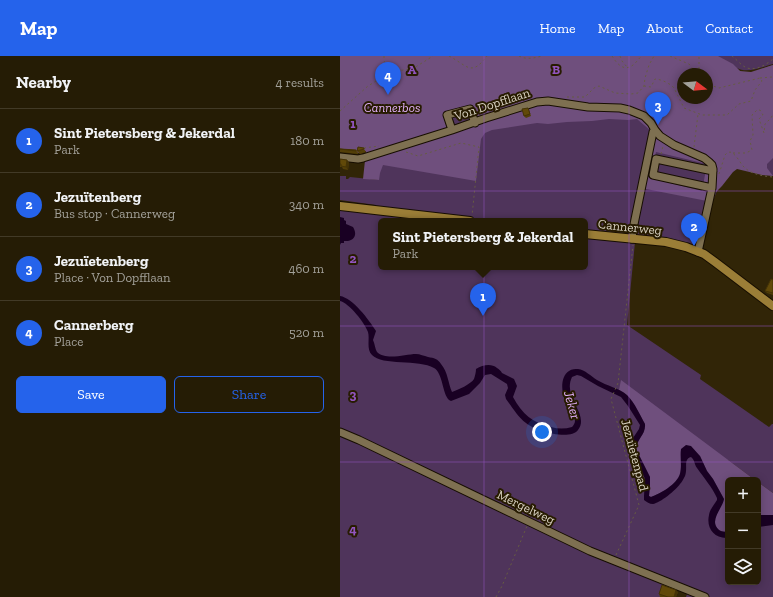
<!DOCTYPE html>
<meta charset="utf-8">
<style>
:root{--surface:#251c05;--page:#312913;--text:#f1f3f6;--muted:#a3a19a;--line:#423a27;--accent:#2563eb}
body{margin:0;font-family:"Zilla Slab",serif;background:var(--page);color:var(--text)}
.controls{position:absolute;right:12px;bottom:12px;display:grid;overflow:hidden;border-radius:6px;box-shadow:0 2px 10px #0003}
.controls button{width:36px;height:36px;display:grid;place-items:center;padding:0;border:0;border-bottom:1px solid var(--line);background:var(--surface);color:var(--text);font:20px sans-serif}
.compass{position:absolute;left:337px;top:12px;width:36px;height:36px;border-radius:50%;background:var(--surface);box-shadow:0 2px 10px #0003;rotate:106deg}
.you{position:absolute;left:202px;top:376px;width:14px;height:14px;margin:-10px;border:3px solid #fff;border-radius:50%;background:#1a73e8;box-shadow:0 0 0 6px #1a73e833}
.badge{display:grid;place-items:center;width:26px;height:26px;border-radius:50%;background:var(--accent);color:#fff;font-size:13px;font-weight:700}
.pin{position:absolute;translate:-50% -33px;filter:drop-shadow(0 1px 2px #0008)}
.pin::after{content:'';position:absolute;top:21px;width:14px;height:12px;background:inherit;clip-path:polygon(0 0,100% 0,50% 100%)}
.popup{position:absolute;left:38px;top:162px;width:210px;height:52px;box-sizing:border-box;display:grid;place-content:center;border-radius:6px;background:var(--surface);filter:drop-shadow(0 1px 3px #0005);font-size:13px;white-space:nowrap;color:var(--muted)}
.popup b{font-size:15px;color:var(--text)}
.popup::after{content:'';position:absolute;left:50%;top:100%;margin-left:-8px;border:8px solid transparent;border-top-color:var(--surface)}
.list{margin:0;padding:0;list-style:none}
h2{display:flex;justify-content:space-between;align-items:center;height:52px;margin:0;padding:0 16px;font-size:17px}
h2 small{font-size:13px;font-weight:400;color:var(--muted)}
.list li{display:grid;grid-template-columns:26px 1fr auto;gap:12px;align-items:center;box-sizing:border-box;height:64px;padding:0 16px;border-top:1px solid var(--line)}
.list b{display:block;font-size:15px;white-space:nowrap}
.list p{margin:0;font-size:13px;white-space:nowrap;color:var(--muted)}
.list em{font-size:13px;font-style:normal;color:var(--muted)}
.actions{display:flex;gap:8px;padding:12px 16px}
.actions a{flex:1;padding:9px 0;border:1px solid var(--accent);border-radius:6px;text-align:center;font-size:14px;color:var(--accent)}
.actions .main{background:var(--accent);color:#fff}
.icon{flex:none;width:22px;height:22px;fill:none;stroke:currentColor;stroke-width:2;stroke-linecap:round;stroke-linejoin:round}
.map{position:relative;flex:none;width:433px;height:541px;overflow:hidden}
header{display:flex;align-items:center;gap:24px;box-sizing:border-box;height:56px;padding:0 20px;background:var(--accent);color:#fff}
header strong{font-size:19px}
nav{display:flex;gap:22px;margin-inline-start:auto;font-size:14px}
main{display:flex}
aside{flex:1;background:var(--surface)}
.map>svg:first-child{display:block}
.green{fill:#4f345b;fill-rule:evenodd}
.forest{fill:#6f4f7d;fill-rule:evenodd}
.water{fill:#190023}
.lines{fill:none;stroke-linecap:round;stroke-linejoin:round}
.minor-casing{stroke:#170e00;stroke-width:9}
.major-casing{stroke:#170e00;stroke-width:10}
.path{stroke:#665c42;stroke-width:1;stroke-dasharray:2 3;stroke-linecap:butt}
.minor{stroke:#7e7051;stroke-width:7}
.major{stroke:#9b7e37;stroke-width:8}
.wall{fill:#533f08}
.shaded-wall{fill:#443306}
.building{fill:#614909;stroke:#443306}
.grid{fill:none;stroke:#9255bf;stroke-width:1;stroke-opacity:0.55}
.labels{text-anchor:middle;dominant-baseline:central;stroke-width:4;stroke-linejoin:round;paint-order:stroke}
.street-label{font-size:13px;fill:#d8d1c0;stroke:#271b00}
.park-label{font-size:13px;font-style:italic;fill:#e1b0f8;stroke:#271b00}
.water-label{font-size:14px;font-style:italic;fill:#ddabf3;stroke:#271b00}
.grid-label{font-size:13px;text-anchor:middle;font-weight:bold;fill:#9255bf;stroke:#271b00;stroke-width:4;stroke-linejoin:round;paint-order:stroke}
</style>
<header>
<strong>Map</strong>
<nav><a>Home</a><a>Map</a><a>About</a><a>Contact</a></nav>
</header>
<main>
<aside>
<h2>Nearby<small>4 results</small></h2>
<ul class="list">
<li><span class="badge">1</span><div><b>Sint Pietersberg &amp; Jekerdal</b><p>Park</p></div><em>180 m</em></li>
<li><span class="badge">2</span><div><b>Jezuïtenberg</b><p>Bus stop · Cannerweg</p></div><em>340 m</em></li>
<li><span class="badge">3</span><div><b>Jezuïetenberg</b><p>Place · Von Dopfflaan</p></div><em>460 m</em></li>
<li><span class="badge">4</span><div><b>Cannerberg</b><p>Place</p></div><em>520 m</em></li>
</ul>
<div class="actions"><a class="main">Save</a><a>Share</a></div>
</aside>
<div class="map">
<svg width="433" height="541" viewBox="0 0 433 541">
<rect width="100%" height="100%" fill="#312507"/>
<!-- green -->
<path class="green" d="M0,0H433V8C422,11 407,18 397,12L403,18L423,14L424,12L433,9V120L391,106L382,123L372,147L361,193L295,186L287,269L361,319L360,323L429,371L432,368H433V437L418,426V424H415L388,404V526H418V428L433,439V541H346L347,538L325,528L320,541H0V146L36,150V149L0,144V120H6V123H8L10,121L39,124L28,94ZM343,18H367V42H343ZM41,165H245V211H41Z"/>
<!-- forest -->
<path class="forest" d="M0,0H378L393,8L400,15L411,16L433,9V102L427,108V112L433,120L422,119L397,113L393,116L382,130L367,145L301,132L311,75L297,63L288,64L269,63L252,65L227,66L208,68L197,67L152,74L145,77L141,83L136,125L43,109L40,117L39,124L23,123L26,95L20,97L0,95ZM343,18H367V42H343ZM131,49L135,63L107,72L103,57ZM316,96L367,108L362,135L310,122Z
M281,324L415,424H388V475C385,476 382,476 379,474C369,466 381,451 384,443L373,423L367,415L360,400L341,394C340,402 342,410 340,417C338,428 320,438 311,441L309,440L310,429V421L296,393L298,385L304,376L305,368L292,345L279,334Z
M418,426L433,437V459L418,460Z"/>
<!-- water -->
<path class="water" d="M0,161L4,162V164L6,165V168L13,171C18,179 14,186 4,185V187H1L0,189Z
M0,240C13,242 29,264 36,275L33,284C35,288 35,293 37,296C46,305 66,298 76,298C80,298 84,300 88,301C94,302 98,303 101,308C108,316 108,327 112,336C118,334 131,328 134,323C135,320 136,316 136,313C143,309 151,307 157,312C159,313 161,315 162,317C166,319 170,321 174,323L177,330L173,341C182,358 193,367 211,371C218,373 225,373 232,371C233,370 235,367 235,365C235,359 228,352 226,346C221,338 220,320 229,315C232,313 235,313 238,313C245,314 251,320 257,324C267,330 279,332 287,339C295,347 300,359 305,368C306,378 297,383 296,393L310,421V429L309,440L311,441C320,438 337,428 340,418C342,410 340,401 341,393L346,389L351,390L360,400L367,415L373,423L384,443C383,452 368,465 379,474C382,476 385,476 388,475V482C374,483 366,472 369,459C370,453 374,449 377,444V442C372,431 364,422 357,412C354,408 355,404 351,401C343,403 348,412 345,420C344,422 342,426 340,428C336,434 320,447 313,448C309,448 307,446 304,444V440L305,423L302,416L290,392L291,385L299,373L300,369L288,350L281,341L258,330L241,320L237,319L232,321C222,342 250,358 238,374C230,385 195,375 186,367C178,361 172,351 166,343L165,339L168,332L167,328L151,318L145,319L140,327L129,338L111,345L109,344C102,337 103,317 94,312C79,303 42,310 32,299C26,293 30,283 28,276C25,267 9,247 0,245Z
M420,459H433V469L418,471V460Z"/>
<g class="lines">
<defs>
<path id="minor" d="M112,74L107,59L130,53L135,67
M0,101L18,103L23,102L112,74L146,62L197,46L208,45L248,51L280,52L289,54L304,60L311,67L315,74L320,80L334,89L364,102L369,106L372,109L373,113L372,132L358,196
M372,132L313,119L316,103L373,115
M292,183L293,173L313,76L315,74
M0,376L19,384L250,495L365,541"/>
<path id="major" d="M0,150L130,165
M245,178L326,186L346,191L364,198L375,206L433,250"/>
</defs>
<!-- minor casing -->
<use href="#minor" class="minor-casing"/>
<!-- major casing -->
<use href="#major" class="major-casing"/>
<!-- path -->
<path class="path" d="M44,0V5L51,15
M109,0C128,10 131,21 147,0
M179,0C187,4 194,2 202,0
M272,0C277,8 284,16 293,9C296,7 298,3 302,0
M280,0L282,5L287,11
M330,0L349,8L357,18
M392,0C396,3 401,9 405,11C414,16 426,9 433,3
M359,18V0
M420,22L432,21L433,22
M304,30L311,31L315,23C321,23 331,28 334,32L344,52L362,59H387L399,48L411,45L415,34L422,25L420,22L379,32L367,28
M227,41H245L254,32L259,30L275,37L291,38L298,37L304,30L305,22L309,9L314,0
M0,55L28,30L41,22L52,16L74,12L93,0
M354,91L358,58
M24,92L39,90
M66,96L78,100L121,87L139,91L132,160
M393,97H406L412,94L410,85L413,79L412,59L417,54H420L423,59L419,63L424,77L425,68L431,62L433,58
M321,98L323,90
M379,118L385,99L387,97L390,96C396,98 399,105 403,110C410,118 422,120 433,121
M276,499L299,449L271,343L278,327L293,189
M156,541L162,530L187,470"/>
<!-- minor -->
<use href="#minor" class="minor"/>
<!-- major -->
<use href="#major" class="major"/>
</g>
<!-- wall -->
<path class="wall" d="M189,54L191,60L186,62L184,60Z
M0,93L16,94L18,97V98L0,96Z
M24,93L26,96L20,98L17,95Z
M0,103L7,104L9,107L8,114L3,113L2,111H0Z
M433,224V239L427,237L425,235Z
M338,536L336,541H320L319,538Z"/>
<!-- shaded-wall -->
<path class="shaded-wall" d="M7,104L9,107L8,114L6,111Z
M336,534L338,536L336,541H334Z"/>
<!-- building -->
<path class="building" d="M188,52L190,58L184,60L182,53Z
M18,91L24,92V93L17,95Z
M0,93L16,94V95Z
M0,103L7,104L6,111L1,110V108H0Z
M431,223L433,224V237L425,235Z
M322,529L336,534L334,541H328L319,538Z"/>
<!-- grid -->
<path class="grid" d="M144,0V541M289,0V541M0,135H433M0,270H433M0,406H433"/>
<g class="labels">
<!-- street labels -->
<g class="street-label">
<text transform="translate(152 48) rotate(-18)">Von Dopfflaan</text>
<text transform="translate(290 171) rotate(6)">Cannerweg</text>
<text transform="translate(295 399) rotate(75)">Jezuïetenpad</text>
<text transform="translate(186 451) rotate(26)">Mergelweg</text>
</g>
<!-- park labels -->
<g class="park-label">
<text x="52" y="51">Cannerbos</text>
</g>
<!-- water labels -->
<g class="water-label">
<text transform="translate(232 349) rotate(74)">Jeker</text>
</g>
</g>
<g class="grid-label">
<text x="72" y="18">A</text>
<text x="216" y="18">B</text>
<text x="13" y="72">1</text>
<text x="13" y="207">2</text>
<text x="13" y="343">3</text>
<text x="13" y="478">4</text>
</g>
</svg>
<div class="controls">
<button>+</button>
<button>−</button>
<button><svg class="icon" aria-label="layers" viewBox="0 0 24 24"><path d="M12 4l9 5-9 5-9-5zM3 14l9 5 9-5"/></svg></button>
</div>
<svg class="compass" viewBox="-18 -18 36 36"><path d="M0-13l5 13h-10z" fill="#e53935"/><path d="M0 13l5-13h-10z" fill="#a3a19a"/></svg>
<div class="you"></div>
<div class="pin badge" style="left:143px;top:260px">1</div>
<div class="popup"><b>Sint Pietersberg &amp; Jekerdal</b>Park</div>
<div class="pin badge" style="left:354px;top:190px">2</div>
<div class="pin badge" style="left:318px;top:69px">3</div>
<div class="pin badge" style="left:48px;top:39px">4</div>
</div>
</main>
